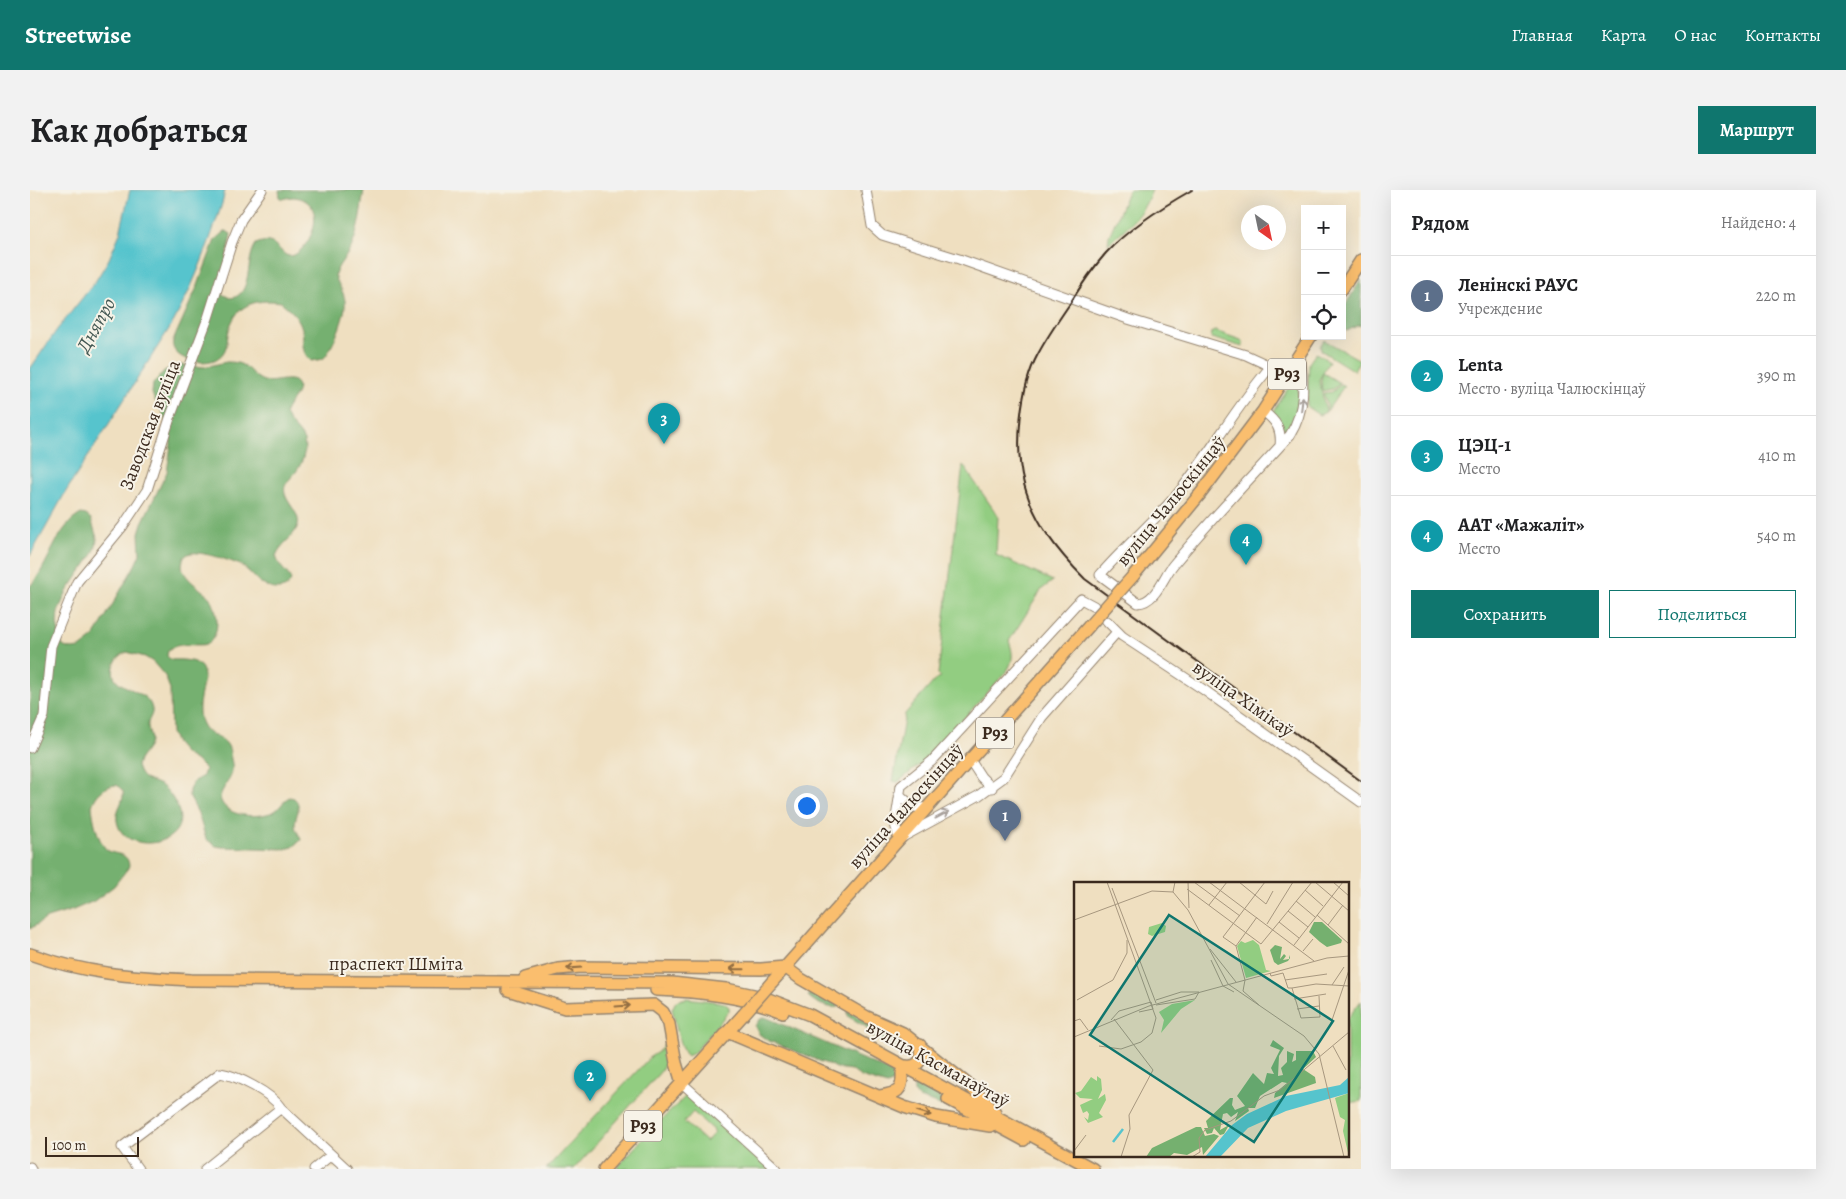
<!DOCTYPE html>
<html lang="ru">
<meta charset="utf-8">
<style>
:root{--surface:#fff;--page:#f2f2f2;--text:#202124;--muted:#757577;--line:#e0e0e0;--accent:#0f766e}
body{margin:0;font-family:Alegreya,serif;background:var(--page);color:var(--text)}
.controls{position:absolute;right:15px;top:15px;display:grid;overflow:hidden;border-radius:0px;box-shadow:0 5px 20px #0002}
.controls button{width:45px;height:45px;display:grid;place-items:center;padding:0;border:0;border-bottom:1px solid var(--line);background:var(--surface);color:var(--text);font:25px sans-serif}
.compass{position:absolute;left:1211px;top:15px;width:45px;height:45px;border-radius:50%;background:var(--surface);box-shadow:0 5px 20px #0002;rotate:147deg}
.scale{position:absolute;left:15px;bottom:12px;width:94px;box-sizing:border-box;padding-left:5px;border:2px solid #3b2a1e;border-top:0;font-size:14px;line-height:18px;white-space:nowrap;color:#3b2a1e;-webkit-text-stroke:4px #f7f3e8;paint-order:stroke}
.you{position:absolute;left:776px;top:615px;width:18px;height:18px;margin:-12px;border:4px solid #fff;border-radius:50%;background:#1a73e8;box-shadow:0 0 0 8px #1a73e833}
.badge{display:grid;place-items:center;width:32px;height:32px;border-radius:50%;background:var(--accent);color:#fff;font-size:16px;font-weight:700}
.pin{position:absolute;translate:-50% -41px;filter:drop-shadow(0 1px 2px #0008)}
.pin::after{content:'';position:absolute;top:26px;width:18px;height:15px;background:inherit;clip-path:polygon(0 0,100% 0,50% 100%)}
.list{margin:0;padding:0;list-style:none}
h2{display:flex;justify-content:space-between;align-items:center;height:65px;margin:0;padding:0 20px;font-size:21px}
h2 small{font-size:16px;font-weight:400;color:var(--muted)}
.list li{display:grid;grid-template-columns:32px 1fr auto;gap:15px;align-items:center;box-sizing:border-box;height:80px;padding:0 20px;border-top:1px solid var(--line)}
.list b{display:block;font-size:19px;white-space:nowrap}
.list p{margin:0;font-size:16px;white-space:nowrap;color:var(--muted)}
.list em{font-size:16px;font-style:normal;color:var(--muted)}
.actions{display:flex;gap:10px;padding:15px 20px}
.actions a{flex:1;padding:11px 0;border:1px solid var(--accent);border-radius:0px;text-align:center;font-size:18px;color:var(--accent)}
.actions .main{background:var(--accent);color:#fff}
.icon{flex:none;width:28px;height:28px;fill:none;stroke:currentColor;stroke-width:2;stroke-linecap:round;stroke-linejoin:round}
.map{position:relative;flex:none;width:1331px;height:979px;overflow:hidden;border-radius:0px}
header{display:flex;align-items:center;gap:30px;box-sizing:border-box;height:70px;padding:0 25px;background:var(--accent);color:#fff}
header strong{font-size:24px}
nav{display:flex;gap:28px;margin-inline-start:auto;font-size:18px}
.intro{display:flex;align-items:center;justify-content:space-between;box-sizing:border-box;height:120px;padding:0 30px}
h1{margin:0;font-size:35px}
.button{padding:12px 22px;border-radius:0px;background:var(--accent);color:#fff;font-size:18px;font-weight:700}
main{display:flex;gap:30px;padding:0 30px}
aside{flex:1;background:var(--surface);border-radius:0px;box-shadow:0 5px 20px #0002}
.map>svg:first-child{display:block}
.green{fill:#92cd81;stroke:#667c50;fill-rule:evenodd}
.forest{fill:#75b06f;stroke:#586d46}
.water{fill:#56c4cd;stroke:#487776}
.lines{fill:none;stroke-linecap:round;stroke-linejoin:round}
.minor-casing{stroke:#95846f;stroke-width:11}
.major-casing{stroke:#95846f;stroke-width:14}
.minor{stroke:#fff;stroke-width:9}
.major{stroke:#fabe6e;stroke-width:11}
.rail{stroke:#3b2a1e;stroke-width:2}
.major-bridge-casing{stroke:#95846f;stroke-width:14;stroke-linecap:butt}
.major-bridge{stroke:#fabe6e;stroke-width:11}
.oneway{stroke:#a79f9a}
.oneway2{stroke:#916d42}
.labels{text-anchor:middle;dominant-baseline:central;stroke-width:4;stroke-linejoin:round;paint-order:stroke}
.shield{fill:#f7f3e8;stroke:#73665b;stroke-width:1}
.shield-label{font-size:18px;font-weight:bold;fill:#3b2a1e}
.street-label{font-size:19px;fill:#3b2a1e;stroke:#f7f3e8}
.water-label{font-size:20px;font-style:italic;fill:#435853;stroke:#f7f3e8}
.inset-river{fill:none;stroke:#56c4cd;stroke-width:2.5}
.inset-road{fill:none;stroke:#a7977f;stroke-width:1}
.view{fill:#0f766e;fill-opacity:0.15;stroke:#0f766e;stroke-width:2.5}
.inset-edge{fill:none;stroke:#3b2a1e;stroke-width:2.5}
</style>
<header>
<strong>Streetwise</strong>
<nav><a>Главная</a><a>Карта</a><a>О нас</a><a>Контакты</a></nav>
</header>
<div class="intro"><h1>Как добраться</h1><a class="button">Маршрут</a></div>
<main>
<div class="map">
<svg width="1331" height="979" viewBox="0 0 1331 979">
<rect width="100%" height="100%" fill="#f7f3e8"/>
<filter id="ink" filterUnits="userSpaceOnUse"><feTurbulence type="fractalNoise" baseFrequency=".02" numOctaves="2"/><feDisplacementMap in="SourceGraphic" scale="10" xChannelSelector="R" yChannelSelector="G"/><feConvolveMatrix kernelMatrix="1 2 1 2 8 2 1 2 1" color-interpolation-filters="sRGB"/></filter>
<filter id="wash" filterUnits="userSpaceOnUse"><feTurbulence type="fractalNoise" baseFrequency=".0096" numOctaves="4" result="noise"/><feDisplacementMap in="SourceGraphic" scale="20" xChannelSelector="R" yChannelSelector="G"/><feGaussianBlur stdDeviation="1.12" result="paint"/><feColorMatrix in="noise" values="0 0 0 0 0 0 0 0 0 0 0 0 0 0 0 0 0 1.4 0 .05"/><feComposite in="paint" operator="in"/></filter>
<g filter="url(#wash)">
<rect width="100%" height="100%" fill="#efdfc0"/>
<!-- green -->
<path class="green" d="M1099,0H1122C1113,25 1098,36 1078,54L1079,46Z
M1185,141L1211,150L1213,153V157L1181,148L1182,142Z
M1294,150L1330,170L1324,181L1292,161L1290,156Z
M1286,163L1299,171L1289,190L1296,222L1289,225L1277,217L1279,173Z
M1293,183L1310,193L1303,199L1292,201L1291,190Z
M1266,186L1268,188C1269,211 1270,225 1256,244L1248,229L1242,223Z
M1311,194L1314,196L1297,221V214L1293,203L1302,202Z
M933,275L968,326L966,365L1023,391L1012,399L979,451C983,462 984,470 977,481L897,569L868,592L863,591L875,524L907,488L910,487L908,484Z
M656,808L689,812L694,813L699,817V821L664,863L657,866C649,861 646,831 642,819L646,811Z
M1331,811V911L1319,913L1317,912V829Z
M635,853C637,864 636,871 631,881L544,979H516L620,867L628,862Z
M657,905L669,915L741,979H586L614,947ZM663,922L685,942L676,952L654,932Z"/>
<!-- forest -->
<path class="forest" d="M249,0H334C331,18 329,41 321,58C316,68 308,74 305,85C307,94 314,101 315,111C317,123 302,161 293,169L281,171C267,158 277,148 270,133C266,124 258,118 251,112C225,108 204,115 198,144C197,153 197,162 188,168C176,177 139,170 143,151L168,95L185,50L196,41L201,44L191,100L192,104L200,108C223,107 215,69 226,54C250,43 250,74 266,64C285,51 297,11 264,7C260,7 257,8 253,9L250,7Z
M1331,90V136L1329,135L1317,141L1312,138V120Z
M196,172C220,171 219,186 234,191C243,194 262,185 267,194C271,203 258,213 255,222C257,234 270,240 274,251C277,261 271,276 265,283C262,287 257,291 255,296C251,310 271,321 268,335C264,348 250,354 246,366C250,380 258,381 261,390C259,396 256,398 250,399C231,400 226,386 212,376C203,371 171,361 161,363C157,364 154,366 153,370C147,386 172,398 180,408C188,419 190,441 181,451C173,460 153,449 138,460L137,466L141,470C200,467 158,505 172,534C177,545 188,545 196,553C200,558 200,563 201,569C206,587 195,591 190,607C193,628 230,629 245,621C251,617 253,611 259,607L264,608C273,616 265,625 265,635C265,640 270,645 271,650L263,657L255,659L192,657L186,656L176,649L168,623L159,606V600L164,591L173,586L175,579L168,572L155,564L147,555L141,543L140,499L135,486L123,472L115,467L97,462C90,465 86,469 84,476C77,501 118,496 122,519C123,525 119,528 118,533C117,540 122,545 120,552C118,561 109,566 107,576C112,593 120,589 132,596C139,601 147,614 149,622C158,658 92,665 87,631C85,619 95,612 93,601L87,595C75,595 65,605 62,616C63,628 67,648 75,658C83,667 97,660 99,675L98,678L84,696L64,711L43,720L17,728L0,739V396C20,375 25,338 51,324L56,325L61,329L67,348L66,356L63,364L36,403L28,422L27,434L31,453L34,457L42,459L50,458L64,447L105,375L110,364L109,343L112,333L137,282L141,255L140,242L130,217L124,209L122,203L123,194L134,181L142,177L150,175L175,177Z
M779,804H784L808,814L809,817C799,819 786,814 778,806Z
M819,821L884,856L885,863L880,867L844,848L835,836L819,827L817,823Z
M735,827L862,882L864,888L862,893L857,895L831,887L821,880L807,878L737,850L729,844L725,836L729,830Z
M886,895L916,910L917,914L913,916L889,908L884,902V896Z"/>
<!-- water -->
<path class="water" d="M100,0H195C193,14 188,25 184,37C173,70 160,101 144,131L35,303L0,366V179L26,141L65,92L79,69L90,43Z"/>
</g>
<g filter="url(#ink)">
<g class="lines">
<defs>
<path id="minor" d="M836,0L842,36L852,45L929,69L1098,129L1216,165L1257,184
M1242,175C1207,215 1182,261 1149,302C1125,331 1095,356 1070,385L1108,413C1126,412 1133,387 1143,375C1180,330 1221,288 1260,245C1276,219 1274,194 1270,164
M1233,221C1246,231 1252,239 1250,256
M1064,416L1051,409L902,571L871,596L865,634L869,649L948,606L974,587L1012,527L1087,442
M1077,431L1092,446L1174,500L1331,612
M0,558L14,526L21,456L47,392L93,336L117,300L140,228L178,128L202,52L211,30L232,0
M940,570L951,587L962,598
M869,604L883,617L897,618
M652,893L747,979
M0,977L1,979
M108,979L92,957L190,883C208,886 241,903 251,918L317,979
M175,979L251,918
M284,979L301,965"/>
<path id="major" d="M1312,99L1331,70
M1103,386L1171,303L1233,221L1281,146
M0,764C56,784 102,787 161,790L642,793L696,799L733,807L780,825L1063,979
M495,788L528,779L551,777L731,779L755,777L771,789L837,827L873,843L940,896L965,922
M742,792L1059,436
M478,800L535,818L624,815L633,822L639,834L646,873L652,893
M626,800C666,801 717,807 753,822
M697,842L874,917L906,927L960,936
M876,876C890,878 894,867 890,855
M850,906C867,903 873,902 872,883
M918,909L994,950
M574,979L713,825"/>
</defs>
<!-- minor casing -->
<use href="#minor" class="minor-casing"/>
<!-- major casing -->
<use href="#major" class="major-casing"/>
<!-- minor -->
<use href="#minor" class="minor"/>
<!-- major -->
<use href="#major" class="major"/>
<!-- rail -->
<path class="rail" d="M1162,0C1132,17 1100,37 1076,63C1062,79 1050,97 1039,115C1028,131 1017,147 1008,164C990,197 984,258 994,294C1004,332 1028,362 1055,389L1331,591"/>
<defs>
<path id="major-bridge" d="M1059,436L1103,386
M713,825L742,792"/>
</defs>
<!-- major-bridge casing -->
<use href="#major-bridge" class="major-bridge-casing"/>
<!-- major-bridge -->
<use href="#major-bridge" class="major-bridge"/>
</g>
<!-- one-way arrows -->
<defs><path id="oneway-shaft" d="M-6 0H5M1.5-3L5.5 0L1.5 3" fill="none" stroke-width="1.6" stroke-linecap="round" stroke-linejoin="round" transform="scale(1.25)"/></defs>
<g class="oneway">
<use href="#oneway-shaft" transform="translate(1272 214) rotate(-83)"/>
<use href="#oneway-shaft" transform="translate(912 625) rotate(-28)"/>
</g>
<g class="oneway2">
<use href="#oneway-shaft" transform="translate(544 778) rotate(176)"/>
<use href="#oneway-shaft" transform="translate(707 779) rotate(-179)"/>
<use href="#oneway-shaft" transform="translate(593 816) rotate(-4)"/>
<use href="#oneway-shaft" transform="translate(894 923) rotate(17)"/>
</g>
</g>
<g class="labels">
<!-- shield labels -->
<g class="shield">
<rect x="1238" y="168.5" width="38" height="31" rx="4"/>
<rect x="946" y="527.5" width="38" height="31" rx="4"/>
<rect x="594" y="920.5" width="38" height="31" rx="4"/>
</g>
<g class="shield-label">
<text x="1257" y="184">Р93</text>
<text x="965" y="543">Р93</text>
<text x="613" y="936">Р93</text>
</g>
<!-- street labels -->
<g class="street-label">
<text transform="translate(120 235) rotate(-69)">Заводская вуліца</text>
<text transform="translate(1141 311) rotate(-51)">вуліца Чалюскінцаў</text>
<text transform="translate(1213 509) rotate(35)">вуліца Хімікаў</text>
<text transform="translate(876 616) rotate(-48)">вуліца Чалюскінцаў</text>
<text x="366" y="774">праспект Шміта</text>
<text transform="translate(908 874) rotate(29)">вуліца Касманаўтаў</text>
</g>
<!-- water labels -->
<g class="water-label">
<text transform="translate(66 135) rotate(-61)">Дняпро</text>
</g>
</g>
<!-- overview -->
<g transform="translate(1044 692)">
<rect width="275" height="275" fill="#efdfc0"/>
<path d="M88,41L92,44L91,50L78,54L74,52L75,45ZM179,58L185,63L192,88L197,89L172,96L163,64L167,59L171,61ZM121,118L107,127L87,151L90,138L85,130L98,122ZM23,194L27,197L28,208L24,217L31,212L32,218L25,231L29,235L14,241L10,235L14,238L15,232L13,229L9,231L6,223L19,217L6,216L1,211L7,209L17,195L23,199ZM275,211V275L269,249L271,238L266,235L261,216Z" fill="#92cd81"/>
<path d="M240,40H248L268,58L267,61L253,65L246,60L235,50ZM201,63L208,65L206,77L210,72L212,74L209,78L215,77V73L216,76L214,79L204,83L200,80L196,68ZM199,158L210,166L205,174L204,194L209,193L207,186L213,180V169L220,172L218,180L222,178V169H239L242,175L229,187L241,195L242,201L200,216L201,211L213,201L208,200L186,214L181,226H174L175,229L161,239L164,230L157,235L153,231L149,232L146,248L155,243L150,252L146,253L140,246L138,251L133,252L130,246H134L132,239L156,216H159L158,223L161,228L171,224L163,214L179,191L190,202L193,191L200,192L197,186L206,168L196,164ZM122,245H127L131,254L140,252L145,254L129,273L128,265L113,273L100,271L95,275H72L78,266Z" fill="#75b06f"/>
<path d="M275,195V211L212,229L174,246L146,275H131L158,243L173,232L212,214L266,203Z" fill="#56c4cd"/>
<path class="inset-river" d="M39,260L49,247"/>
<path class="inset-road" d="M101,0L99,10L114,28L154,102L230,154L245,172L270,275M114,0L115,26M120,0L166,34M135,0L240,79M165,0L192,22L199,9M241,0L275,29M259,0L275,14M38,6L82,121M113,7L187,62L238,0M231,8L249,24M222,19L241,35M135,23L153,0M214,29L234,45M243,33L275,62M0,38L78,9L99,10M205,40L225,56M193,42L219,0M254,43L269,23M220,63L269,0M162,64L149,55L191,0M136,67L162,100M229,69L239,57M137,78L149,104L160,110M196,91L197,94L209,91L214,106H218L242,102L275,104M171,98L162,64L183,35M171,98L169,109L185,123M211,98L253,92M258,103L270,85M218,106L227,136L246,135L245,114M220,117L252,112M3,118L39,98L53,71V58M82,118L107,110H125L121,117L82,123M223,127L245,124M40,137L79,188L55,233L56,247L47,275M37,138L45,129L77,120L79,127L65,130M0,139L6,137L14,148M256,144L275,88M0,155L75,124L253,76L275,74M25,164L47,167L67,160L78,151L82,136L33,0M259,164L272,188M0,269L12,253M118,275L126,270L125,256L131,248L157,239L190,214L206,208L275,150"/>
<path class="view" d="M95,33L259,139L180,260L16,153Z"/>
<rect width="275" height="275" class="inset-edge"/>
</g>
</svg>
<div class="controls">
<button>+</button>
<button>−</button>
<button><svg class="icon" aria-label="locate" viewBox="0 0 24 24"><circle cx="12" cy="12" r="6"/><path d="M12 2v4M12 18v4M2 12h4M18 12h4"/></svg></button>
</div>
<svg class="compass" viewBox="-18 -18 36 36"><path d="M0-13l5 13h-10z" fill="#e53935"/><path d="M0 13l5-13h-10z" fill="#757577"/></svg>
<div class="scale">100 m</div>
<div class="you"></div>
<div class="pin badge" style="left:975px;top:651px;background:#5c6f8a">1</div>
<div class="pin badge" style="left:560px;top:911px;background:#0f9aa8">2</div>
<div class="pin badge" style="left:634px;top:254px;background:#0f9aa8">3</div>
<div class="pin badge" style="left:1216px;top:375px;background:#0f9aa8">4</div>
</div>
<aside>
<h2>Рядом<small>Найдено: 4</small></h2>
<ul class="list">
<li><span class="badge" style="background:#5c6f8a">1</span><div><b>Ленінскі РАУС</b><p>Учреждение</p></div><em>220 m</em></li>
<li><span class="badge" style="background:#0f9aa8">2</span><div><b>Lenta</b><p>Место · вуліца Чалюскінцаў</p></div><em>390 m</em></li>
<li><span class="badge" style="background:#0f9aa8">3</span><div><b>ЦЭЦ-1</b><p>Место</p></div><em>410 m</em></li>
<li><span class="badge" style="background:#0f9aa8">4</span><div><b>ААТ «Мажаліт»</b><p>Место</p></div><em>540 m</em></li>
</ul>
<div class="actions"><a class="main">Сохранить</a><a>Поделиться</a></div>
</aside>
</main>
